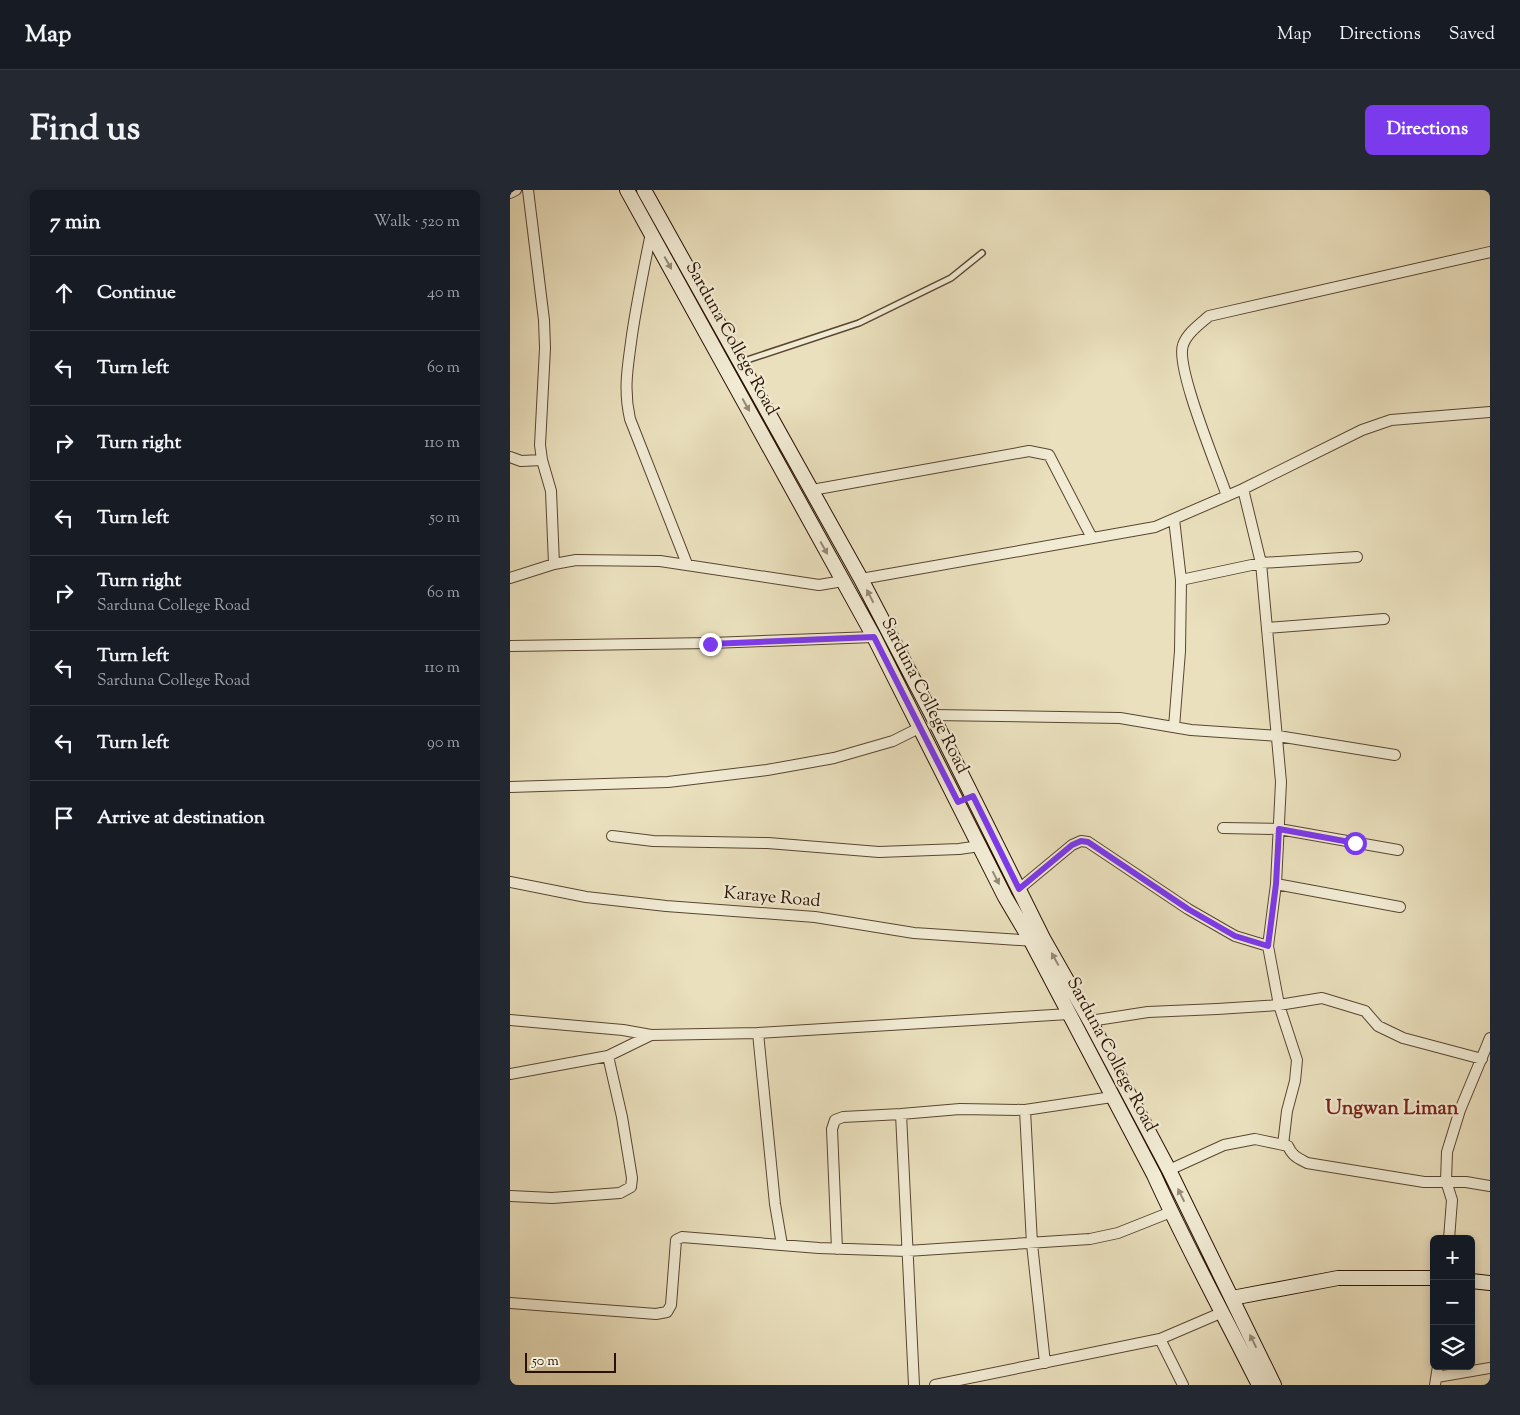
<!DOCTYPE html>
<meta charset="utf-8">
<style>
:root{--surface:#171b24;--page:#242831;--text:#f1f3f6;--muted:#9ea1a6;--line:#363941;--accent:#7c3aed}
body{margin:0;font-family:"Sorts Mill Goudy",serif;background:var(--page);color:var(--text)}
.controls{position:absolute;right:15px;bottom:15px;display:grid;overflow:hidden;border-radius:8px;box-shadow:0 2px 8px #0003}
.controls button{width:45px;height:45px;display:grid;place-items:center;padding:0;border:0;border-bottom:1px solid var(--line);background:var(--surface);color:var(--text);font:25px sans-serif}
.scale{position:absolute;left:15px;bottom:12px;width:91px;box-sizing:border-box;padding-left:5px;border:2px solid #291102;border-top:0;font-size:14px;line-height:18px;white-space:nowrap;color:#291102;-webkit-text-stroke:4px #f1ebd4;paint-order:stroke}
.stop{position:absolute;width:15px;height:15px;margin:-11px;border:4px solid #7c3aed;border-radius:50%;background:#fff}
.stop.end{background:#7c3aed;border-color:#fff;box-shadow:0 1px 5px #0008}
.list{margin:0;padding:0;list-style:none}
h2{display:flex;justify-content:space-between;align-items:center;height:65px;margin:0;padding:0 20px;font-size:21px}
h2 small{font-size:16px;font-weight:400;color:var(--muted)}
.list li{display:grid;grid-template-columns:32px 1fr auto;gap:15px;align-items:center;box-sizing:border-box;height:75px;padding:0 20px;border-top:1px solid var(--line)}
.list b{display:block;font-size:19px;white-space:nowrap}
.list p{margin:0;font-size:16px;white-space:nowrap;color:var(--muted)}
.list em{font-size:16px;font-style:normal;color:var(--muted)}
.icon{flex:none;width:28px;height:28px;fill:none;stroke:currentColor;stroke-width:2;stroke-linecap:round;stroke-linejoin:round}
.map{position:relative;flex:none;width:980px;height:1195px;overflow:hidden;border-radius:8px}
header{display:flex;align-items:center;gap:30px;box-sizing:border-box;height:70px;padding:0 25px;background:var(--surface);border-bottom:1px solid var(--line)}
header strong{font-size:24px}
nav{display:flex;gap:28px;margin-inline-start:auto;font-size:18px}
.intro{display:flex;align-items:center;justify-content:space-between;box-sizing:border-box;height:120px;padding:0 30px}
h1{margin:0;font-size:35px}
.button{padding:12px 22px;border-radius:8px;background:var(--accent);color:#fff;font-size:18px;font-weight:700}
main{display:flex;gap:30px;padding:0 30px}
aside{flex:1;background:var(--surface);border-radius:8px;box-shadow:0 2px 8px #0003}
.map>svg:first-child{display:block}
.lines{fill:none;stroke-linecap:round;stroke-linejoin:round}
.lane-casing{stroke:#594531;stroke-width:8}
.street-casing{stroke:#594531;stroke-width:12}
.secondary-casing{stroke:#291102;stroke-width:16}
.lane{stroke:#f1ebd4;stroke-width:5}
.street{stroke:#f1ebd4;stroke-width:10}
.secondary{stroke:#f1ebd4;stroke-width:14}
.oneway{fill:#978976}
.route{stroke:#7c3aed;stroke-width:6}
.labels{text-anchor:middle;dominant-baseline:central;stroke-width:4.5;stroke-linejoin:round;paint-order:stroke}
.street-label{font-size:18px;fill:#291102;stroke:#f1ebd4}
.quarter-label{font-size:20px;font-weight:bold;fill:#7a1f14;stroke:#f1ebd4}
</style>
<header>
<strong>Map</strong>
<nav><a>Map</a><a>Directions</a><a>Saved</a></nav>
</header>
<div class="intro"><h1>Find us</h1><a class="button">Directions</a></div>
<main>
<aside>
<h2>7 min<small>Walk · 520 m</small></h2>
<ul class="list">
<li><svg class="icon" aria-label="ahead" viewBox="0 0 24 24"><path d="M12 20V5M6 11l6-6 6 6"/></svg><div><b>Continue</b></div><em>40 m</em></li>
<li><svg class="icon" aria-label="left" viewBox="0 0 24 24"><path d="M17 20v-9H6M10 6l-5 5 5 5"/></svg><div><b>Turn left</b></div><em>60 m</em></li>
<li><svg class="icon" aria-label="right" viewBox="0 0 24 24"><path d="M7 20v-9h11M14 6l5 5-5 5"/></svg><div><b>Turn right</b></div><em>110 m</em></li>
<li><svg class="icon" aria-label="left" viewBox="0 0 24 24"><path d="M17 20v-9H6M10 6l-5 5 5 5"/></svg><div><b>Turn left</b></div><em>50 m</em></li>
<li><svg class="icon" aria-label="right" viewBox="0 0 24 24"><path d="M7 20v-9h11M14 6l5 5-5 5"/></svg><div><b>Turn right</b><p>Sarduna College Road</p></div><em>60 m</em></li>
<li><svg class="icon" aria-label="left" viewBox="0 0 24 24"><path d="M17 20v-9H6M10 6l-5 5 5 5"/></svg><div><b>Turn left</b><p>Sarduna College Road</p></div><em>110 m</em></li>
<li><svg class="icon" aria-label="left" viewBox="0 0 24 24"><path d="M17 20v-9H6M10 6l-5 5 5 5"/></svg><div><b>Turn left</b></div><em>90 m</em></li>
<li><svg class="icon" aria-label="arrive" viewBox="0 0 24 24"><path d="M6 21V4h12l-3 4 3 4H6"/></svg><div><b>Arrive at destination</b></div></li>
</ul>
</aside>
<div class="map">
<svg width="980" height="1195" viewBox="0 0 980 1195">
<rect width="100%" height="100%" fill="#eae0bd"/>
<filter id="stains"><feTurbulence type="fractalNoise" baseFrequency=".004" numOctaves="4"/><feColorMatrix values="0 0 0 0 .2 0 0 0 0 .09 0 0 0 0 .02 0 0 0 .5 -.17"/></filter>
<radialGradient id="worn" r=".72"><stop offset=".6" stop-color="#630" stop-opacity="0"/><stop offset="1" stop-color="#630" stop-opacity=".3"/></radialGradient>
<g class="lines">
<defs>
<path id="lane" d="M231,172L349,133L441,88L472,63"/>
<path id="street" d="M18,0L34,130L35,158L30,255L32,270L41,301L44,374
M0,3L6,0
M141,43C134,77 127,111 122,145C118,176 113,198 120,229L177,374
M0,267L11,271L32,270
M733,299L751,373L771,592L766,694L758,756L769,815L787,870L785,891L777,921L773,955
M302,300L519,261L539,265L582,348
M717,306C708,279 665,177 673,155C677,143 690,134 699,126L980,62
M0,388L44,374L66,370L150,371L309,395L333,391
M351,389L645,337L733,299L852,240L881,230L980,222
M671,390L751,373L847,367
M757,438L874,429
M0,456L201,453L364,447
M422,525L610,528L681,540L768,546L885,565
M664,537L670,461L671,390L664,329
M0,597L158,592L257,580L324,568L383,551L411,537
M713,638L769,639L888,660
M102,646L143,651L258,653L369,662L449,659L470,656
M0,692L76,707L156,716L305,727L404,743L525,751
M766,694L890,717
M509,699L562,655L571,651L578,652L678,719L725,746L758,756
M0,830L113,840L141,845L248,843L559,824
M580,831L638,822L707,819L769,815L812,808L855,821L868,836L893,848L972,869
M248,843L265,1014L272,1055
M0,884L98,866L141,845
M515,920L522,1054L535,1173
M391,924L404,1195
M659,980L714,955L745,949L778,956C782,966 788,968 797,973L914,992H956L980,996
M0,1006L42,1008L110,1003L121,997L122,988L112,927L98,866
M939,1049L942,1010L936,991L937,962L950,920L980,848
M327,1059L322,939L325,930L333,927L391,924L450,919L515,920L602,907
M0,1113L146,1124L157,1122L161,1115L166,1050L172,1047L309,1058L397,1061L580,1049L608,1043L661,1022
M650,1149L673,1195
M927,1187L980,1178
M425,1195L650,1149L713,1122
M925,1195L928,1176"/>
<path id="secondary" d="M117,0L364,447L495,707L521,751L644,985C676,1056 714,1125 749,1195
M134,0L351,389L422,525L534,750L580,831L659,980L764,1195
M961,1091L980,1093
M722,1108L828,1088H924"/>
</defs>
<!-- lane casing -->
<use href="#lane" class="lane-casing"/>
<!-- street casing -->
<use href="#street" class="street-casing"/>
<!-- secondary casing -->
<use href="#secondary" class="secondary-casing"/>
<!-- lane -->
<use href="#lane" class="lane"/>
<!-- street -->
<use href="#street" class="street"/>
<!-- secondary -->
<use href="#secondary" class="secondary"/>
</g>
<!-- one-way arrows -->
<defs><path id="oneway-solid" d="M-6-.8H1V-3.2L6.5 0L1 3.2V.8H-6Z" transform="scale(1.25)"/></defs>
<g class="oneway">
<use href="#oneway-solid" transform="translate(158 73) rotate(61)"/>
<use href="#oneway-solid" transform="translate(236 215) rotate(61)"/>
<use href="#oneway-solid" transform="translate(314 358) rotate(61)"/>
<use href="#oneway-solid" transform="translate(360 406) rotate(-117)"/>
<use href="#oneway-solid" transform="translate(486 688) rotate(63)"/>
<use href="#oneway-solid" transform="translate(545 769) rotate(-119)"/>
<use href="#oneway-solid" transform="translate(671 1005) rotate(-116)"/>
<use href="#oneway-solid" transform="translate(743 1151) rotate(-116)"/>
</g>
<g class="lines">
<!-- route -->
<path class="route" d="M200,454L364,447L448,612L463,606L509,699L562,655L571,651L578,652L678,719L725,746L758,756L766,694L769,639L845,653"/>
</g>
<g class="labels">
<!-- street labels -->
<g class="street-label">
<text transform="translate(221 149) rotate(61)">Sarduna College Road</text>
<text transform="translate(414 506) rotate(63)">Sarduna College Road</text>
<text transform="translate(262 708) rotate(5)">Karaye Road</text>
<text transform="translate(601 865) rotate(62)">Sarduna College Road</text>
</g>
<!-- quarter labels -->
<g class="quarter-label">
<text x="882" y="919">Ungwan Liman</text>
</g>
</g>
<rect width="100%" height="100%" filter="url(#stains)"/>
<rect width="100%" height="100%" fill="url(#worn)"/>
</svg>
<div class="controls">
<button>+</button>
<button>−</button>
<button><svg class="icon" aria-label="layers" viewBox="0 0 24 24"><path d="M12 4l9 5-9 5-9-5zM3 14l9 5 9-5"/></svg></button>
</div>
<div class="scale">50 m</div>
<div class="stop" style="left:845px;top:653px"></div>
<div class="stop end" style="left:200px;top:454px"></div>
</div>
</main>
